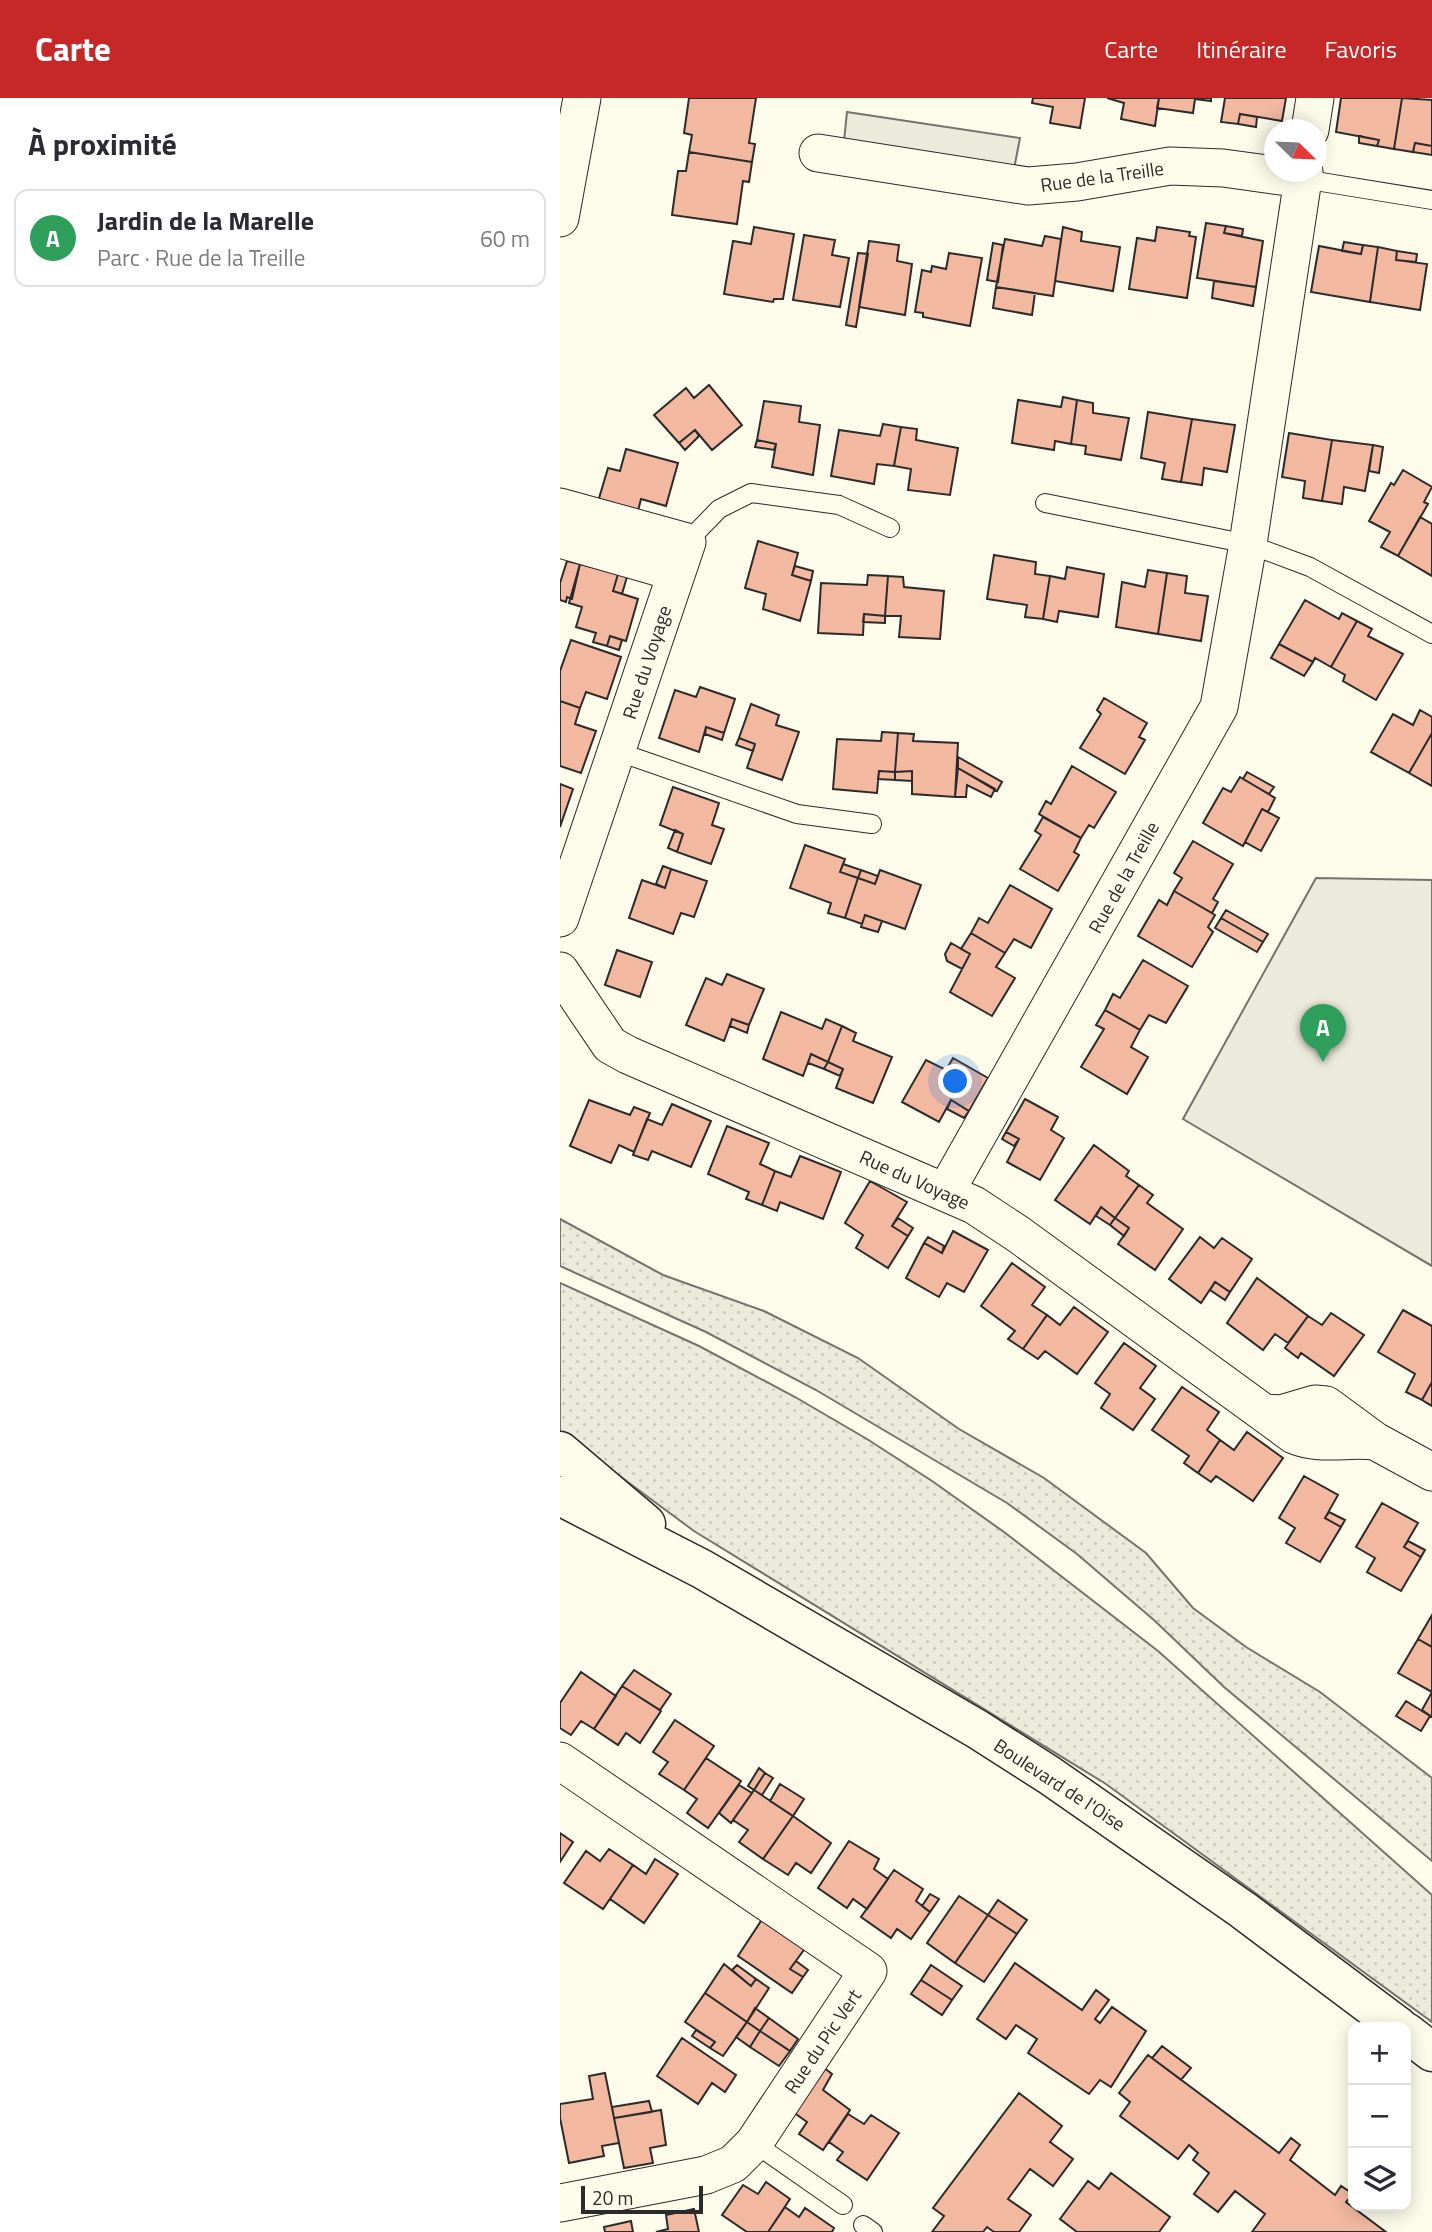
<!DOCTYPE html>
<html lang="fr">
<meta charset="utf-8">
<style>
:root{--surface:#fff;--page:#f2f2f3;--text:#2b2b33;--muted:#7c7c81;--line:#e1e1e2;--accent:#c62828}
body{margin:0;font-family:"Titillium Web",sans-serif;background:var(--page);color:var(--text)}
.controls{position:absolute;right:21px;bottom:21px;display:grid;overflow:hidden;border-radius:14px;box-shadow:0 4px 18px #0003}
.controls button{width:63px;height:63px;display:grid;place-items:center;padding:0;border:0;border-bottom:2px solid var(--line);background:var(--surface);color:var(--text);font:35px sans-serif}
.compass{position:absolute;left:704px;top:21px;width:63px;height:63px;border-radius:50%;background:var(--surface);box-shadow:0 4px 18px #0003;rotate:113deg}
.scale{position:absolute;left:21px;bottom:18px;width:122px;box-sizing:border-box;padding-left:7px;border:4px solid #2b2b2b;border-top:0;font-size:19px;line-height:24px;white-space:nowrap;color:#2b2b2b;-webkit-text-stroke:5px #fdfbea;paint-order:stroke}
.you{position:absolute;left:396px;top:984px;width:24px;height:24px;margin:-18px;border:5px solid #fff;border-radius:50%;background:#1a73e8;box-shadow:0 0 0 10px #1a73e833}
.badge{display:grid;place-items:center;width:46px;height:46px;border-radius:50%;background:var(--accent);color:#fff;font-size:23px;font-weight:700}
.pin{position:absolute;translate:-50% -58px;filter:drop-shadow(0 2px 4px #0008)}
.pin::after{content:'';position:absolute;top:37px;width:24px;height:21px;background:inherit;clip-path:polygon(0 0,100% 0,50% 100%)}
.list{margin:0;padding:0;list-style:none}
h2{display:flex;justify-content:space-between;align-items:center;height:91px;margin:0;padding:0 28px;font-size:30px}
h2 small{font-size:23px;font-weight:400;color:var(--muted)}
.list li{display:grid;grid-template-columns:46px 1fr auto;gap:21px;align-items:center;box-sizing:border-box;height:98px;margin:0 14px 14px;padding:0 14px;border:2px solid var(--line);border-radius:14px}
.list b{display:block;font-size:26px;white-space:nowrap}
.list p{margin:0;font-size:23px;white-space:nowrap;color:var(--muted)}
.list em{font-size:23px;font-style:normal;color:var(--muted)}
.icon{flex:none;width:38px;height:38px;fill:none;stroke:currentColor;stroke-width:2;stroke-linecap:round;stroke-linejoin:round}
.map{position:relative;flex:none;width:872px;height:2134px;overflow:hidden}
header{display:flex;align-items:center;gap:42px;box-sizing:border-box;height:98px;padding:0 35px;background:var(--accent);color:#fff}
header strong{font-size:33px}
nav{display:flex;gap:38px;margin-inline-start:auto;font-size:24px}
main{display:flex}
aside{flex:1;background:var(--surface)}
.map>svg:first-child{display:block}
.grass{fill:url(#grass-dots);stroke:#74746e;stroke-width:2}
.garden{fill:#ecebdb;stroke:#74746e;stroke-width:2}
.parking{fill:#eceadb;stroke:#74746e;stroke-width:2}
.building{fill:#f2b8a0;stroke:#2b2b2b;stroke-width:2}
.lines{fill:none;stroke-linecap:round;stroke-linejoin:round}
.lane-casing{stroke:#2b2b2b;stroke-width:20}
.street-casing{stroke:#2b2b2b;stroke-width:39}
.secondary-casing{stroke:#2b2b2b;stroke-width:41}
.lane{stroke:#fdfbea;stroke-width:18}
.street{stroke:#fdfbea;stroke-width:37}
.secondary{stroke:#fdfbea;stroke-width:38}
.labels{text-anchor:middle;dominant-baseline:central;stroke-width:5;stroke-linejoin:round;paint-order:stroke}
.street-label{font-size:19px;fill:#2b2b2b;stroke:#fdfbea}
</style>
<header>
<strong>Carte</strong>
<nav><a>Carte</a><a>Itinéraire</a><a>Favoris</a></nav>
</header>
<main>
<aside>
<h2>À proximité<small></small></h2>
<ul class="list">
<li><span class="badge" style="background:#2e9e5b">A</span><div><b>Jardin de la Marelle</b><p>Parc · Rue de la Treille</p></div><em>60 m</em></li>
</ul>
</aside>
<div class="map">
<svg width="872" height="2134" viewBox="0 0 872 2134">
<defs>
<pattern id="grass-dots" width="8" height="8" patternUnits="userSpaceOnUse" patternTransform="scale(1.75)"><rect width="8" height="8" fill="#ecebdb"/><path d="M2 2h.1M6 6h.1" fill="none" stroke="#cbcabc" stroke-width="1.8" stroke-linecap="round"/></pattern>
</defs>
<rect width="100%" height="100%" fill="#fdfbea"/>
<!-- grass -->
<path class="grass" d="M0,1121L103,1177L204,1213L298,1260L399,1331L484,1380L586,1455L633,1510L686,1549L760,1594L872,1680V1763L664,1589L595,1523L517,1456L447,1405L256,1292L146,1234L0,1168Z
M0,1185L139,1248L235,1299L307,1341L372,1383L444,1434L598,1553L872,1797V1924L546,1686L134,1433L0,1334Z"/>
<!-- garden -->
<path class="garden" d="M756,780L872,782V1168L623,1021Z"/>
<!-- parking -->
<path class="parking" d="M287,14L460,40L454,71L284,43Z"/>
<!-- building -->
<path class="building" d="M129,0H196L189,45L195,46L192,64L129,54L132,37L124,35Z
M473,0H525L520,30L490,25L493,9L472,5Z
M547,0H599L595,28L561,21L564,5Z
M599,0H651V3L635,1L633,15L597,10Z
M665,0H726L722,23L680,16L678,26L661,24Z
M781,0H842L834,51L817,48L819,42L776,34Z
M842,0L872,2V48L855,45L853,54L834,51Z
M680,16L697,19L696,29L678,26Z
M799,38L819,42L817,48L799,45Z
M855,45L872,48V57L853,54Z
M129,54L192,64L189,84L183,83L177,126L112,117L118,73H126Z
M646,125L666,128L664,135L703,143L696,189L637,180Z
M666,128L683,131L682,138L664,135Z
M194,129L234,136L223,201H214L213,204L164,196L173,143L191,146Z
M503,129L522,134L521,143L560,149L553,193L495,183Z
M597,129L630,134L629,138L636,139L627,200L569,191L577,140L595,143Z
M244,137L275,142L272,157L289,160L280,209L233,202Z
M485,138L501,141L493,198L436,189L445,141L482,148Z
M309,143L339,147L337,163L352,166L345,217L299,209Z
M784,144L803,147L801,156L782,153Z
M433,145L443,147L438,184L427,182Z
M803,147L818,149L810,204L751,194L759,148L801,156Z
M818,149L837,153L836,162L867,166L860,212L810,204Z
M837,153L857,156L856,164L836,162Z
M298,155L308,156L296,229L286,227Z
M389,155L422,160L410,228L363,219V215L355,214L362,172L371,174L372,168L386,171Z
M654,183L696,189L693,208L652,200Z
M436,189L475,195L472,217L433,210Z
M149,287L182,327L152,352L135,332L119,345L94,317L126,290L134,300Z
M503,299L517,302L511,346L495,343L494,352L452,345L458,302L501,309Z
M517,302L533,305V315L569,320L561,362L525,356L526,348L511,346Z
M204,303L241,308L239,324L260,327L253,377L212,369L216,346L197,342Z
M588,314L632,321L621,384L602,381L605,365L581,360Z
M632,321L675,327L667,374L644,370L642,387L621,384Z
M323,326L341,329L334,368L317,366L314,386L271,378L279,332L320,338Z
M341,329L357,331L356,342L398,350L390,397L348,392L351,371L334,368Z
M135,332L139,338L125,352L119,345Z
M729,335L772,342L762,403L743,400L745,383L722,379Z
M197,342L216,346L214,352L195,349Z
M772,342L813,347L805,393L784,389L782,406L762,403Z
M813,347L823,349L819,375L809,373Z
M66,351L118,365L106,408L81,401L77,417L37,407L48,370L60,373Z
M843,372L872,389L864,404L868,406L838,458L821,449L830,434L809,423L831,385L834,387Z
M860,419L872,426V478L838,458Z
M198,443L238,455L232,477L251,483L240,523L203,511L206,496L185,490Z
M434,457L476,464L475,476L490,478L483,521L465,519L467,507L427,501Z
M7,463L20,466L12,501L7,499L6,504L0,502V485Z
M20,466L58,476L53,493L78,501L66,543L50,538L47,548L33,544L36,535L16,529L22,509L9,505Z
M235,468L253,473L251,483L232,477Z
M507,469L544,476L538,519L499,513L497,524L483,521L490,478L505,481Z
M588,472L607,475L598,536L556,529L562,484L585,489Z
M607,475L627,478L625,495L648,498L641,543L598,536Z
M58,476L67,479L62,496L53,493Z
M308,477L328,478L325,518L304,516L303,537L258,535L261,485L307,487Z
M328,478L343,479L344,489L384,493L380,541L339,539L341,518H325Z
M745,502L779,521L782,515L797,523L771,569L755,560L753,564L719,546Z
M304,516L325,518V525L303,524Z
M797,523L812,531L808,538L843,556L816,602L783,583L785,577L771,569Z
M50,538L62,542L59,552L47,548Z
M11,542L61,559L47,601L26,594L20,610L0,603V573Z
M719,546L753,564L744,578L711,560Z
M140,589L175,601L164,635L146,629L139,654L99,640L115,592L136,599Z
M544,600L587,625L579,639L585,642L565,676L520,650L541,616L537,612Z
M0,603L20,610L15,626L36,633L21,675L0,668Z
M191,606L219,617L216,627L239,634L222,682L187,670L195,646L179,640Z
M860,612L872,619V635L849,675L811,654L833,616L853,627Z
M146,629L164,635L162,642L145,636Z
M322,634L338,635L335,674L319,673L317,695L273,691L277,641L321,643Z
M338,635L354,636L353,643L398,645L395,699L352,696V673L335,674Z
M872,635V688L849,675Z
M179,640L195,646L193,653L176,647Z
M398,659L442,684L437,693L398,670Z
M512,668L556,694L534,730L529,727L521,740L479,716L486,703L491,706Z
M398,670L435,691L431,699L407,687L406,699H395Z
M319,673L335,674V682L318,681Z
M352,673V683L335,682V674Z
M687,674L714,689L709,696L683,681Z
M680,679L715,700L708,714L702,711L683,748L643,725L663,690L671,694Z
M0,686L13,691L0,729Z
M113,689L159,705L152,727L164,731L151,766L117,754L123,736L100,727Z
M702,711L719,720L701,753L685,744Z
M483,719L521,740L514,754L519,757L498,793L460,771L481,737L475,733Z
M115,732L123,736L117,754L108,750Z
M633,743L673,766L653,801L658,804L652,815L614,793L622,780L614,775Z
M245,747L285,761L280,774L298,780L285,820L268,815L271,805L230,790Z
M283,766L301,772L298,780L280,774Z
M103,768L111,771L105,790L96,786Z
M111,771L147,783L134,819L121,815L113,836L69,820L82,782L105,790Z
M301,772L318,778L315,786L298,780Z
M320,772L361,787L345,831L305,817L302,826L285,820L298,780L315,786Z
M450,787L492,811L471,850L454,841L445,855L411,835L419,820L428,825Z
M614,793L655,817L648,829L653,834L632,869L578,838L599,802L607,807Z
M666,812L708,836L703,844L661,820Z
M305,817L322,823L318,834L301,829Z
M661,820L703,844L697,854L655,830Z
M411,835L445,855L436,869L455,880L432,918L390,894L410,856L401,851Z
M391,845L410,856L402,871L387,863L385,856Z
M57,852L92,864L80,899L45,887Z
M583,862L628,888L606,925L589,917L580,932L545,912L553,896L560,900Z
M167,876L204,891L189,927L172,921L164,943L126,927L146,880L162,887Z
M545,912L580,932L571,949L588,959L567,996L521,969L544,931L536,927Z
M221,914L262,931L266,921L282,928L268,964L251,956L243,978L203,961Z
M172,921L189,927L187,935L170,928Z
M282,928L296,935L293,943L332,959L313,1005L276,990L283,971L268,964Z
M251,956L268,964L264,971L248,965Z
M393,960L428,980L409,1013L391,1002L379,1024L342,1004L366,962L386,972Z
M268,964L283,971L280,978L264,971Z
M465,1001L498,1019L491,1032L504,1040L480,1082L447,1064L459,1041L446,1034Z
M29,1002L70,1017L74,1009L90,1015L74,1054L59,1047L51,1065L10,1048Z
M391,1002L409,1013L404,1020L387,1011Z
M112,1006L151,1023L131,1069L92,1053L88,1062L73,1057L87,1021L102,1027Z
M167,1028L209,1045L200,1066L215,1073L202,1107L186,1101L189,1094L148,1076Z
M446,1034L459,1041L454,1048L442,1041Z
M534,1047L569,1073L566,1078L579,1087L555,1120L541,1109L530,1126L495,1102Z
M240,1058L281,1074L263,1121L220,1104L217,1113L202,1107L215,1073L231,1079Z
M310,1083L347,1104L332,1128L348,1138L328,1170L296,1150L303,1137L285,1125Z
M579,1087L593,1097L587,1105L623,1131L595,1172L558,1146L569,1130L555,1120Z
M541,1109L555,1120L550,1127L536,1118Z
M338,1120L353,1130L348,1138L332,1128Z
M555,1120L569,1130L564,1138L550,1127Z
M393,1133L428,1152L404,1194L387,1185L379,1199L346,1180L364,1145L382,1155Z
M368,1139L384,1148L382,1155L364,1145Z
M640,1139L654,1150L662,1140L692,1161L670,1194L655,1184L641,1205L609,1181Z
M452,1165L485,1189L472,1207L487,1217L463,1251L448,1241L455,1233L421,1208Z
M697,1180L748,1218L728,1245L715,1236L703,1252L667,1225Z
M655,1184L670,1194L665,1202L650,1192Z
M514,1209L548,1234L517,1276L485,1253L478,1261L463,1251L487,1217L500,1227Z
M843,1212L872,1228V1284L862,1302L846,1294L855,1276L818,1254Z
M771,1215L804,1237L774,1278L741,1255L738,1260L725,1250L748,1218L762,1227Z
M564,1245L596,1268L580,1290L595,1301L573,1332L541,1310L550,1296L535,1285Z
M872,1284V1308L862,1302Z
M622,1289L659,1314L647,1332L660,1342L638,1375L624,1365L629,1358L592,1332Z
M687,1334L723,1360L693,1403L656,1378L651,1384L638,1375L660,1342L674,1352Z
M744,1378L778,1397L765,1420L781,1429L760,1464L726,1445L735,1430L719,1420Z
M822,1405L858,1425L844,1449L861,1459L841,1493L807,1474L815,1460L796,1449Z
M769,1414L785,1422L781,1429L765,1420Z
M848,1443L865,1452L861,1459L844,1449Z
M872,1517V1549L858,1541Z
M858,1541L872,1549V1594L838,1575Z
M74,1572L111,1596L100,1612L62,1588Z
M21,1574L56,1598L34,1631L21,1623L11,1637L0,1630V1605Z
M62,1588L101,1613L80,1645L66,1635L58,1647L34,1631Z
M872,1594V1619L862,1612Z
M846,1603L870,1618L861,1633L836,1618Z
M115,1622L154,1648L124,1692L99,1676L108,1664L93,1654Z
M146,1660L181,1683L148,1730L127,1715L137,1701L124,1692Z
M199,1670L205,1675L194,1692L188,1688Z
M205,1675L213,1680L202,1697L194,1692Z
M220,1686L244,1701L233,1718L210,1703Z
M179,1687L192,1695L171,1725L159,1715Z
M194,1692L233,1718L203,1761L179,1744L188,1732L173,1722Z
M233,1718L271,1745L251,1775L236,1765L228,1777L203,1761Z
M0,1735L13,1744L0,1764Z
M289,1743L319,1761L314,1771L328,1781L307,1811L293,1801L287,1810L258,1790Z
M49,1751L73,1767L43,1811L4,1785L26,1753L40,1763Z
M95,1761L118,1776L84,1825L50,1801L73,1767L86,1776Z
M334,1772L363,1791L356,1803L370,1814L351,1841L337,1831L331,1840L301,1819Z
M370,1796L379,1801L370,1814L362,1808Z
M399,1798L428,1817L395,1865L367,1845Z
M438,1802L467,1822L457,1836L428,1817Z
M428,1817L457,1836L424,1884L395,1865Z
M203,1820L246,1849L230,1871L243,1879L232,1895L178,1858Z
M236,1863L248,1872L243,1879L230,1871Z
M455,1865L522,1912L536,1892L549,1902L535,1921L540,1925L552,1909L586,1933L551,1989L540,1982L529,1996L468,1955L477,1941L456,1927L446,1941L417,1921Z
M164,1866L191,1888L196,1881L209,1890L187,1924L145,1895Z
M177,1867L196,1881L191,1888L172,1872Z
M371,1867L402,1888L392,1902L361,1882Z
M361,1882L392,1902L382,1917L351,1896Z
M145,1895L187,1924L163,1958L150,1950L155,1944L125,1924Z
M195,1910L209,1920L200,1933L187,1924Z
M209,1920L238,1941L230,1953L200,1933Z
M187,1924L200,1933L190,1949L176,1939Z
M136,1932L155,1944L150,1950L132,1938Z
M200,1933L230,1953L219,1968L190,1949Z
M122,1940L176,1977L165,1994L152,1985L138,2006L97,1978Z
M602,1948L631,1970L621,1982L592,1960Z
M588,1957L719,2055L731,2040L740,2047L730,2062L775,2097L781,2088L793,2096L786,2104L826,2134H692L705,2116L675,2093L658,2114L634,2096L649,2075L633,2062L638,2055L629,2047L618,2061L560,2018L570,2004L559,1995Z
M263,1969L272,1976L263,1992L290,2012L263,2052L239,2036L247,2024L233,2014Z
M45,1975L59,2045L42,2048L44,2058L9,2065L0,2020V2006L33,2001L29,1978Z
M459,1995L502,2028L490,2044L513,2061L493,2088L470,2071L448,2101L471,2117L459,2134H434L427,2129L423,2134H372L384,2118L373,2110Z
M89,2003L92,2014L54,2020L52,2009Z
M101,2012L106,2047L90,2050L93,2065L64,2070L54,2020Z
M288,2016L304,2026L311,2017L339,2035L307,2082L277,2062L283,2054L269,2044Z
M551,2075L610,2119L599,2134H517L500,2121L528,2083L539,2091Z
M206,2084L230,2101L208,2134H187L162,2117L183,2087L198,2096Z
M225,2109L239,2119L245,2110L274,2130L272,2134H208Z
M134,2111L139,2134H96L108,2131L106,2117Z
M71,2123L73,2134H45L44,2129Z"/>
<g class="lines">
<defs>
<path id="lane" d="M743,81L872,102
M485,405L688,446L750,469L872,536
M127,444L159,411L191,395L279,407L330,430
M56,653L237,716L312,726
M194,2045L283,2107
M303,2127L313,2134"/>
<path id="street" d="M750,32L755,0
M258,55L468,88L517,84L610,68L663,70L743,81
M0,120L22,0
M0,409L127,444L0,820
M0,441L115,474
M0,873L50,947L68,957L414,1107L458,1136L734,1337C760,1348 787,1340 815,1343
M386,1093L659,609L688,446L744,74
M705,1315L721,1316L755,1306L766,1307L815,1343L872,1374
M0,1663L308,1873L194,2045L173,2066L146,2077L0,2105"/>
<path id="secondary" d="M0,1353L86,1426
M0,1398L142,1471L417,1631L489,1677L683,1812L839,1929
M846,1934L872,1954"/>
</defs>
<!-- lane casing -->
<use href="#lane" class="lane-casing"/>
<!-- street casing -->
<use href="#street" class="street-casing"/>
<!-- secondary casing -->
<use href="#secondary" class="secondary-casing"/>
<!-- lane -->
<use href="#lane" class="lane"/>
<!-- street -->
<use href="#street" class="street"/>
<!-- secondary -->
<use href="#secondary" class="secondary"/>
</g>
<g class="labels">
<!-- street labels -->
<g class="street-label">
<text transform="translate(542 78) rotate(-8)">Rue de la Treille</text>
<text transform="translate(86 564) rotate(-72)">Rue du Voyage</text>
<text transform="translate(563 779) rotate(-61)">Rue de la Treille</text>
<text transform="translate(355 1081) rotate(24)">Rue du Voyage</text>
<text transform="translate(500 1686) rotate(33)">Boulevard de l'Oise</text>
<text transform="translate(262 1943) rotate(-56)">Rue du Pic Vert</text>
</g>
</g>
</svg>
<div class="controls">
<button>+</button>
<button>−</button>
<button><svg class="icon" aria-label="layers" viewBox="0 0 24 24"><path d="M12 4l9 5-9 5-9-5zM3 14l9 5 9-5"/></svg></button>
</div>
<svg class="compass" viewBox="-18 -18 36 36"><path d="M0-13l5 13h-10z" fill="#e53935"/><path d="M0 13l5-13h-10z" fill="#7c7c81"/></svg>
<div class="scale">20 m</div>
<div class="you"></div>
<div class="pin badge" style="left:763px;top:964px;background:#2e9e5b">A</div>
</div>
</main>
